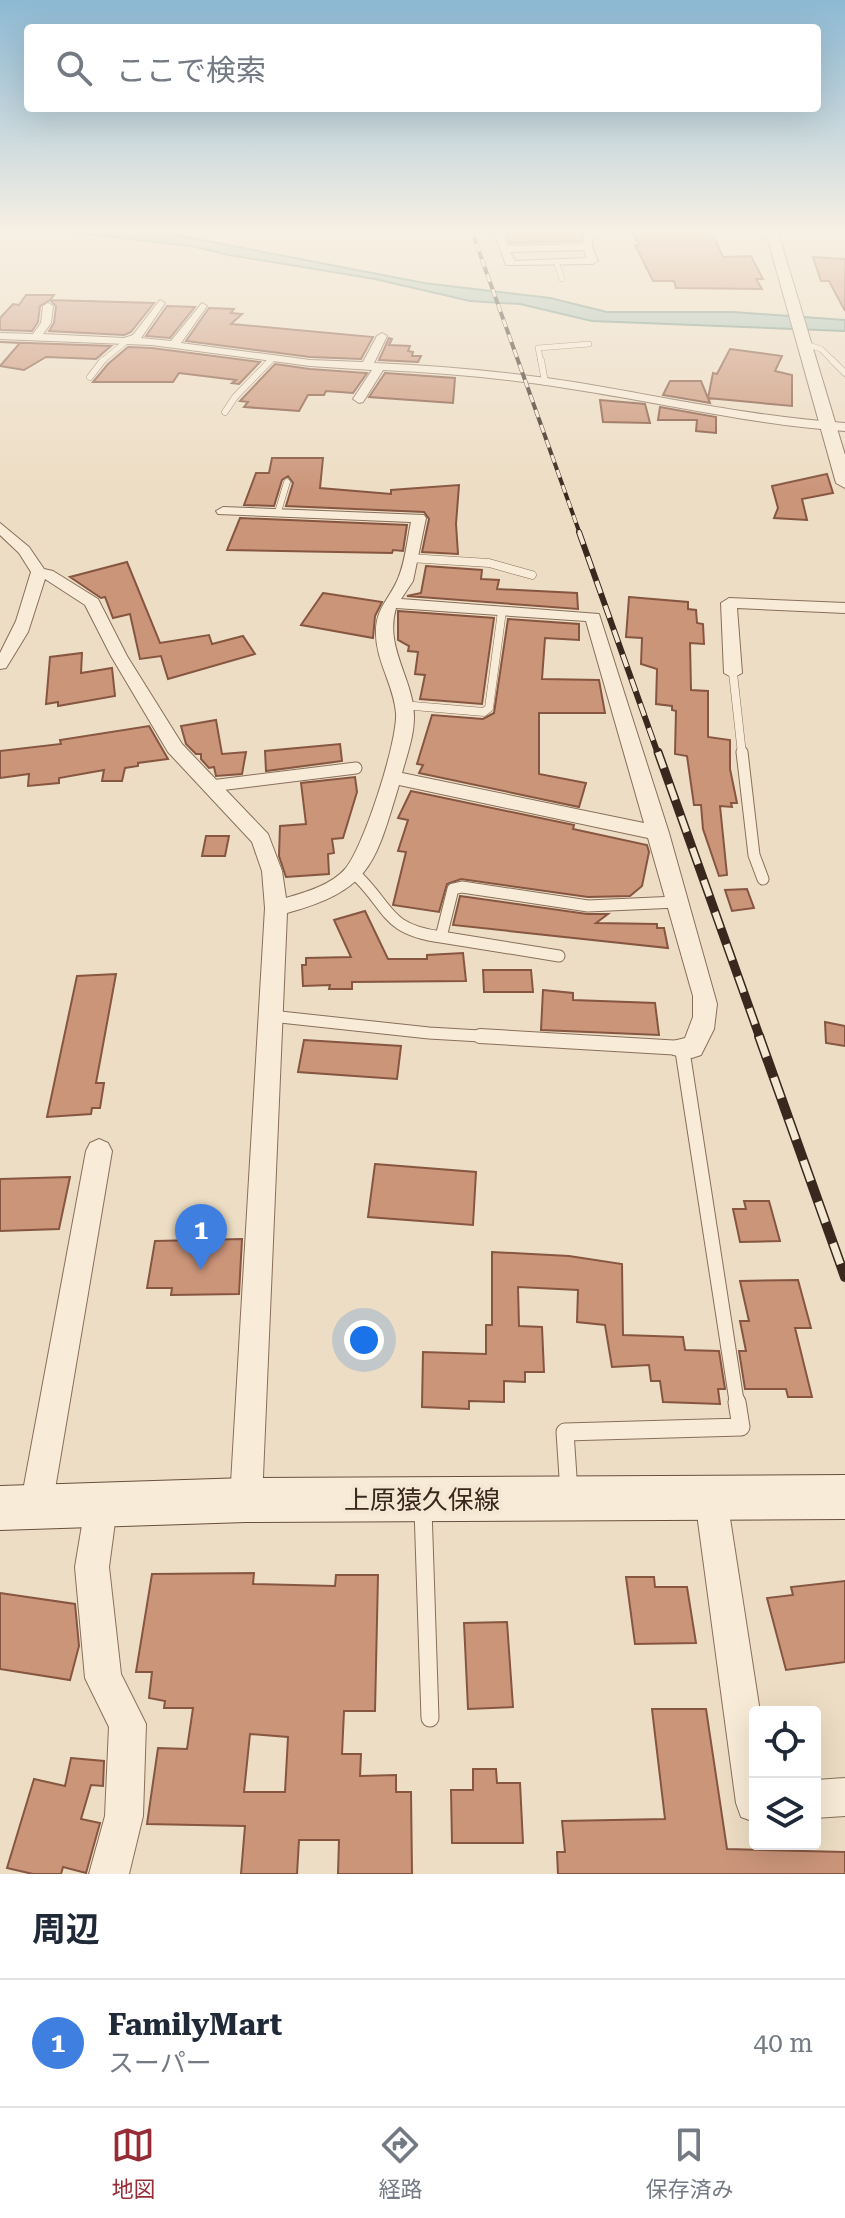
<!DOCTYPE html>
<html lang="ja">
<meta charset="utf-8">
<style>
:root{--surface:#fff;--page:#f6f6f7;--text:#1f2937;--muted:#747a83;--line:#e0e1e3;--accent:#952c36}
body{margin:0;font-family:"Roboto Serif","Noto Sans JP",serif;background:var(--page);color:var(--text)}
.controls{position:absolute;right:24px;bottom:24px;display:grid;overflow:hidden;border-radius:8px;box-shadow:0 8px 32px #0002}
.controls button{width:72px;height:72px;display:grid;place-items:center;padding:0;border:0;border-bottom:2px solid var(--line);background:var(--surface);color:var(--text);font:40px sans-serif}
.you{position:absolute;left:364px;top:1340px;width:28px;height:28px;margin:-20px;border:6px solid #fff;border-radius:50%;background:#1a73e8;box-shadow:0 0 0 12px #1a73e833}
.badge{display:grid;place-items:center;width:52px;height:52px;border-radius:50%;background:var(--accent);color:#fff;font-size:26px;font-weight:700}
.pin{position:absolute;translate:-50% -66px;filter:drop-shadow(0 2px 4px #0008)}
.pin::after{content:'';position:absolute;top:42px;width:28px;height:24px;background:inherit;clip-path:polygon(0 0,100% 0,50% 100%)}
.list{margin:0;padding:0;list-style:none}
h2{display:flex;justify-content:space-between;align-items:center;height:104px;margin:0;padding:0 32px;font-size:34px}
h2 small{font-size:26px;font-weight:400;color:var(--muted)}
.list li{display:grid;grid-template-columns:52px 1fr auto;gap:24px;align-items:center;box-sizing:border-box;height:128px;padding:0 32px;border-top:2px solid var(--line)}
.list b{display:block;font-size:30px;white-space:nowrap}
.list p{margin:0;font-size:26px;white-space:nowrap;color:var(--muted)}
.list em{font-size:26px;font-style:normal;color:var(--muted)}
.icon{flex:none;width:44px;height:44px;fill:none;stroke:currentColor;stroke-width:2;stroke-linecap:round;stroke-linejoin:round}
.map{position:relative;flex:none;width:845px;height:1874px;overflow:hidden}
.search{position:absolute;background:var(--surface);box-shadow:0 8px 32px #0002;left:24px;right:24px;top:24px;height:88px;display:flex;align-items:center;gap:20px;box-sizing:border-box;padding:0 28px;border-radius:8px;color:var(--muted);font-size:30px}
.sheet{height:232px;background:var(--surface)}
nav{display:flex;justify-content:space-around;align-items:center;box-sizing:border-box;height:112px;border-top:2px solid var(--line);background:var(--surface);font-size:22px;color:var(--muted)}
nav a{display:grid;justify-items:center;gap:4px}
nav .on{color:var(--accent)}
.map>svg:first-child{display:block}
.water{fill:#a6c0b6;stroke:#6d8f83;stroke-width:2}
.building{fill:#cb957a;stroke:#865641;stroke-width:2;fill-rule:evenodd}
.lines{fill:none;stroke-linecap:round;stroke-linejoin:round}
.service-far5-casing{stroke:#886f5b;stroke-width:6}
.service-far4-casing{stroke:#886f5b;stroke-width:7}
.service-far3-casing{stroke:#886f5b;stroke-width:9}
.service-far2-casing{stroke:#886f5b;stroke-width:13}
.service-far1-casing{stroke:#886f5b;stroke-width:16}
.service-casing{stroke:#886f5b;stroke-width:19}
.minor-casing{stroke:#886f5b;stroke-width:2}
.tertiary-casing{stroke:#886f5b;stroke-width:2}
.secondary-casing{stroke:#69503e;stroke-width:2}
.service-far5{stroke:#f8ebd7;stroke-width:5}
.service-far4{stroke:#f8ebd7;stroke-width:6}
.service-far3{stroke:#f8ebd7;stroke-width:8}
.service-far2{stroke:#f8ebd7;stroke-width:11}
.service-far1{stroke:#f8ebd7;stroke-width:14}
.service{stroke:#f8ebd7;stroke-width:17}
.minor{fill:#f8ebd7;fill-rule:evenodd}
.tertiary{fill:#f8ebd7;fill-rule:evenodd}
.secondary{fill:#f8ebd7;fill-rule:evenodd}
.rail-far3-casing{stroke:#38281e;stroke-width:4}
.rail-far2-casing{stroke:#38281e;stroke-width:6}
.rail-far1-casing{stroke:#38281e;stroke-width:9}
.rail-casing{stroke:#38281e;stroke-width:10}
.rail-far3{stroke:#f5e8d3;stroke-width:3;stroke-dasharray:8;stroke-linecap:butt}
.rail-far2{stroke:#f5e8d3;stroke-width:4;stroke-dasharray:13;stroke-linecap:butt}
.rail-far1{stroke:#f5e8d3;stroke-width:6;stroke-dasharray:17;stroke-linecap:butt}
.rail{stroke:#f5e8d3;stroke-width:7;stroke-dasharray:22;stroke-linecap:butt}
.labels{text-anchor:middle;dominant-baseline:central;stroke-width:8;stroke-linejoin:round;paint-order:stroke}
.near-street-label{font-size:26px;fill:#38281e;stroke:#f5e8d3}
</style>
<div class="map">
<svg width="845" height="1874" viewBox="0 0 845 1874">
<rect width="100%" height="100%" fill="#edddc4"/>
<!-- water -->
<path class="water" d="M41,229H127L171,234L424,283L550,298L607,312H733L845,320V331L592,321L520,304L470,301L375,279L229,255L191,246Z"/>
<!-- building -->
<path class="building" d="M504,229H584L585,230L581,241L510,243Z
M629,229H672L676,233H712L723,257L751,256L763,279H756L762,289L676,288L674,281H653L635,245H640Z
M813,257L845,259V311L829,281H821Z
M26,295H54L50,300L154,303L131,332L124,335L49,331L54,323L56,306L50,300L40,306L38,322L32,331L0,330V318L13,304L19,305Z
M167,306L195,307L170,338L146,336Z
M209,308L234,309L231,313L242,314L231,324L373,337L361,359L310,357L186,341Z
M389,338L392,339L389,345L410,346L408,351L413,352L412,356H421L418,362L379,360Z
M0,342L111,346L96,359L46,357L24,370L0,366L20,343Z
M128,347L152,348L260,362L239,384L232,383L236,380L179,373L173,382H93L108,364Z
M730,349L782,356L775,371L792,375V406L708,398L713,373L717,374Z
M275,364L310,369L367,373L353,393L326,391L324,395H308L299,411L244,407L248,402L240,401Z
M385,373L455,378L453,403L369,397Z
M670,381H701L710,403L663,395Z
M600,400L645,404L650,423L603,422Z
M660,407L716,417V433L696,431L697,420H658Z
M272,458H323L320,488L391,494V490L459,485L456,524L458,554L422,552L429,519L424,512L286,506L293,483L288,476L282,480L274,506L244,505L256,473H269Z
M827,474L833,493L802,499L807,520L774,518L778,508L772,486Z
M240,518L407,525L403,551L393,550L392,553L227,550Z
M127,562L160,643L209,635L212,644L243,636L255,654L168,679L161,656L140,659L130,614L113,618L105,597L101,598L70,577Z
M426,566L482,570L481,579L499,580L497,589L577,593L578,609L407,596L421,593Z
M323,593L382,602L375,616L373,638L301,625Z
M629,597L688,602V609L696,610L697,623L703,624L704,644L690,643L691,690L708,691V737L730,740V769L737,803H731L732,807L720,806L727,875L719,876L703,829L701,805H694L687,756L675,754L676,711L672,710V706L656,704L657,669L641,664L642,638L626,637Z
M398,611L494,618L482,704L420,699L425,675L415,674L418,652L408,651L409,646L398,640Z
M508,619L579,624V640L545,638L542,679L599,680L605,713H539V774L586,783L579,807L419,773L423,765L417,764L432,715L483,719L494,713Z
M82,653L81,673L112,668L115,696L58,706V702L46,704L50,657Z
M216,720L222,754L246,752L242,774L216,776L214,767L209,768L201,759V754H196L186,744L181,726Z
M149,726L168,759L138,763V766L125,768L122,781H102L104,770L59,778V783L28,786L29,774L0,778V751L61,744L60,740Z
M340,744L342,761L266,771L265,751Z
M355,777L357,792L343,838L332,839L334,853L328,854L329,874L286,877L279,856L280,826L306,824L301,783Z
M411,791L574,825L573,829L647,845L649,852L642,886L630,896L588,897L461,879L447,884L439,912L393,905L406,852L398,851L408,820L398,818Z
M206,836H229L225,856H202Z
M747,889L754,908L732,911L725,890Z
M460,896L587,914H608L596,923L657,924V928H664L668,948L453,925Z
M365,911L388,959H427V955L463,953L466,981L352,982V989H329L330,985L303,986L302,965H306V958L351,957L334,920Z
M483,970H531L533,992H484Z
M116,974L96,1083H104L100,1108H92L91,1114L47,1117L77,976Z
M543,990L573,993V1000L655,1003L659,1035L541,1030Z
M825,1022L845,1026V1046L826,1043Z
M304,1040L401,1046L397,1079L298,1072Z
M375,1164L476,1172L473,1225L368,1217Z
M70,1177L59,1229L0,1231V1179Z
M744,1201H769L780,1241L740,1242L733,1209H746Z
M242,1239L239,1294L171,1295L172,1288H147L155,1241Z
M492,1252L569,1256L622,1264L623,1335L683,1337L685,1350L719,1351L725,1389H718L720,1404L663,1402L660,1381H651L649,1365L612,1367L605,1325L577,1322L578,1290L518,1287L519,1326L542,1327L544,1372H525V1382L504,1381V1402L469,1401V1409L422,1407L423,1352L486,1354V1325H492Z
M798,1280L811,1328H795L812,1397H788L786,1389H745L739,1351H746L740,1321H749L740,1281Z
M254,1573L253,1584L335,1586L336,1575H378L375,1711H344L342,1754H361L360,1776L396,1775V1792H411L412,1874H338L339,1840H299L297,1874H241L245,1826L147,1824L158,1748L187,1749L193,1708H164L165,1701L149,1698L152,1672H136L152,1574ZM250,1734L288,1737L285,1792H244Z
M626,1577H654L655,1587H687L696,1643L635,1644Z
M845,1581V1662L786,1670L767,1598L793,1595L791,1587Z
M0,1593L75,1604L79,1646L70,1680L0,1669Z
M507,1622L513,1707L468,1709L464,1623Z
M652,1709H706L727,1849L845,1852V1874H558L557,1852H565L562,1821L665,1819Z
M71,1758L104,1761L103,1786L91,1785L81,1819L100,1823L86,1873L63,1867L61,1874H33L7,1868L34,1779L65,1786Z
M473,1769H496L497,1783H520L523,1843H452L451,1790H473Z"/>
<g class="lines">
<defs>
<path id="service-far5" d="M557,264L562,279
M802,343L821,349L834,362
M101,362L128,340
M269,362L273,358
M541,362L538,348L589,344"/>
<path id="service-far4" d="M541,360L545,382
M832,360L845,373
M90,377L103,360
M225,412L235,397L271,360
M278,512L287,482"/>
<path id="service-far3" d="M409,558L489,563L532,575
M733,673L742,754
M402,705L484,712L489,708L502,611"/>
<path id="service-far2" d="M742,752L754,855L763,879
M211,786L356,768
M354,873C391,907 383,929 441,937L453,889L462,887L588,906L677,902
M441,937L559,956
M271,1016L429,1033L513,1038"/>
<path id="service-far1" d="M480,1036L682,1048L737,1404"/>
<path id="service" d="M569,1492L565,1432L741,1427L737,1402
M423,1509L430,1718"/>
<path id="minor" d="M493,229H501L508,246L583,244L585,234L592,229H601L592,237V247L598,261L593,264L506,265ZM584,250L587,258L515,261L510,252Z
M160,300L165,303L141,338L171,341L202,303L207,306L181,343L310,360L363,362L377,336L382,333L387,336L374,363C443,366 512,372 580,383C668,398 756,417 845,423V431C755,425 667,404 578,390C513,379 448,373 383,370L363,402L359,403L353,399L372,370L310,366L152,345L0,339V333L33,334L41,323L43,306L48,303L53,306L51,323L43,334L124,338L133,335Z
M223,507L424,515L426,518L413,581L401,599L599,614L669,833L717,1004L714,1029L701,1055L692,1058L673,1055L670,1048L673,1041L685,1038L693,1017V996L648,838L399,785C375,864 371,890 287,913L262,1500L258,1512L246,1516L234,1512L230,1500L265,908L262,871L252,842L168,752L111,656L85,605L45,579L28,632L6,668L0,669V653L16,621L31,572L19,553L0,535V523L29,547L44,569L53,571L98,599L127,656L182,744L268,834L282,871L286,898C306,892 331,885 345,869C363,849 398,741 396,713C394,685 375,660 376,631C376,609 389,599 397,581C405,564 407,541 411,522L218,514L216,511ZM396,608L586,621L644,823L402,773C407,755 414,736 414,717C414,679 384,648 396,608Z
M729,598L845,603V613L737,608L742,673L733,678L724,673L721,603Z
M99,1139L108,1143L112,1151L52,1507L48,1519L36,1523L24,1519L20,1507L86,1151L90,1143Z
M711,1483L723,1487L727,1499L760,1712H755V1822L741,1817L736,1803L695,1499L699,1487Z
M101,1491L113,1495L117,1507L109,1567L121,1674L146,1724L143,1816L129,1874H89L105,1816L109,1727L85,1678L75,1567L85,1507L89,1495Z
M845,1778V1816L815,1818V1780Z"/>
<path id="tertiary" d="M765,229H777L845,455V488L836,483Z"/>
<path id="secondary" d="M845,1475V1519L246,1522L0,1530V1486L246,1478Z"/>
</defs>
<!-- service-far5 casing -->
<use href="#service-far5" class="service-far5-casing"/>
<!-- service-far4 casing -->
<use href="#service-far4" class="service-far4-casing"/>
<!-- service-far3 casing -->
<use href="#service-far3" class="service-far3-casing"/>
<!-- service-far2 casing -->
<use href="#service-far2" class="service-far2-casing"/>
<!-- service-far1 casing -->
<use href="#service-far1" class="service-far1-casing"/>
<!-- service casing -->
<use href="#service" class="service-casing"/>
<!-- minor casing -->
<use href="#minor" class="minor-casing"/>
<!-- tertiary casing -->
<use href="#tertiary" class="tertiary-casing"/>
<!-- secondary casing -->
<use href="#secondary" class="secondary-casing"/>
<!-- service-far5 -->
<use href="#service-far5" class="service-far5"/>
<!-- service-far4 -->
<use href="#service-far4" class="service-far4"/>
<!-- service-far3 -->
<use href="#service-far3" class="service-far3"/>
<!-- service-far2 -->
<use href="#service-far2" class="service-far2"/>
<!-- service-far1 -->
<use href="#service-far1" class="service-far1"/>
<!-- service -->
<use href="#service" class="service"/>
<!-- minor -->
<use href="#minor" class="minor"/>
<!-- tertiary -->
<use href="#tertiary" class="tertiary"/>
<!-- secondary -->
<use href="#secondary" class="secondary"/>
<defs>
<path id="rail-far3" d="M471,229L580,534"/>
<path id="rail-far2" d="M579,532L658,754"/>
<path id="rail-far1" d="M658,752L760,1038"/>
<path id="rail" d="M759,1036L845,1277"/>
</defs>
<!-- rail-far3 casing -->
<use href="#rail-far3" class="rail-far3-casing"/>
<!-- rail-far2 casing -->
<use href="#rail-far2" class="rail-far2-casing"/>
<!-- rail-far1 casing -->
<use href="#rail-far1" class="rail-far1-casing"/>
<!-- rail casing -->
<use href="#rail" class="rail-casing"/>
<!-- rail-far3 -->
<use href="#rail-far3" class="rail-far3"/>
<!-- rail-far2 -->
<use href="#rail-far2" class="rail-far2"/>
<!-- rail-far1 -->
<use href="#rail-far1" class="rail-far1"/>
<!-- rail -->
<use href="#rail" class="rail"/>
</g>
<!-- sky -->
<linearGradient id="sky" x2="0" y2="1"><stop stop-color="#8db9d4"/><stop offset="0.47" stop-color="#f7f0e4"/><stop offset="1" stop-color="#f7f0e4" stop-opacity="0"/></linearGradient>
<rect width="845" height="491" fill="url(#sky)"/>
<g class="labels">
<!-- near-street labels -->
<g class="near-street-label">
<text x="422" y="1500">上原猿久保線</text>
</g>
</g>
</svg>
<div class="controls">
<button><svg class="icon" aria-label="locate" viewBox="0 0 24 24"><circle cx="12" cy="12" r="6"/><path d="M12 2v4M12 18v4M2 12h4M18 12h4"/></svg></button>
<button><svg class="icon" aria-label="layers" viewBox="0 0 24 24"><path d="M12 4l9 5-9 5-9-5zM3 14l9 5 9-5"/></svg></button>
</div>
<div class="you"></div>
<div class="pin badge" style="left:201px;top:1270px;background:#3f7fe0">1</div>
<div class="search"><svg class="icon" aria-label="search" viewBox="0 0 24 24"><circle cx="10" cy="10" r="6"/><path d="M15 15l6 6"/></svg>ここで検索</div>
</div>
<section class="sheet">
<h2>周辺<small></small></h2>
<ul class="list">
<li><span class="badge" style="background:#3f7fe0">1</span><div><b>FamilyMart</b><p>スーパー</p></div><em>40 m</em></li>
</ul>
</section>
<nav>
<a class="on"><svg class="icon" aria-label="map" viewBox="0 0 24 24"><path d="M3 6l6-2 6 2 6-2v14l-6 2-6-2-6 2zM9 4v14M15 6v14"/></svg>地図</a>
<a><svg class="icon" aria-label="directions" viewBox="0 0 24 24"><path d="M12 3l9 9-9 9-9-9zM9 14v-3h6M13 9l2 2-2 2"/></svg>経路</a>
<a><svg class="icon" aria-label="saved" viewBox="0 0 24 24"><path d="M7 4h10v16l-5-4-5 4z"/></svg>保存済み</a>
</nav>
